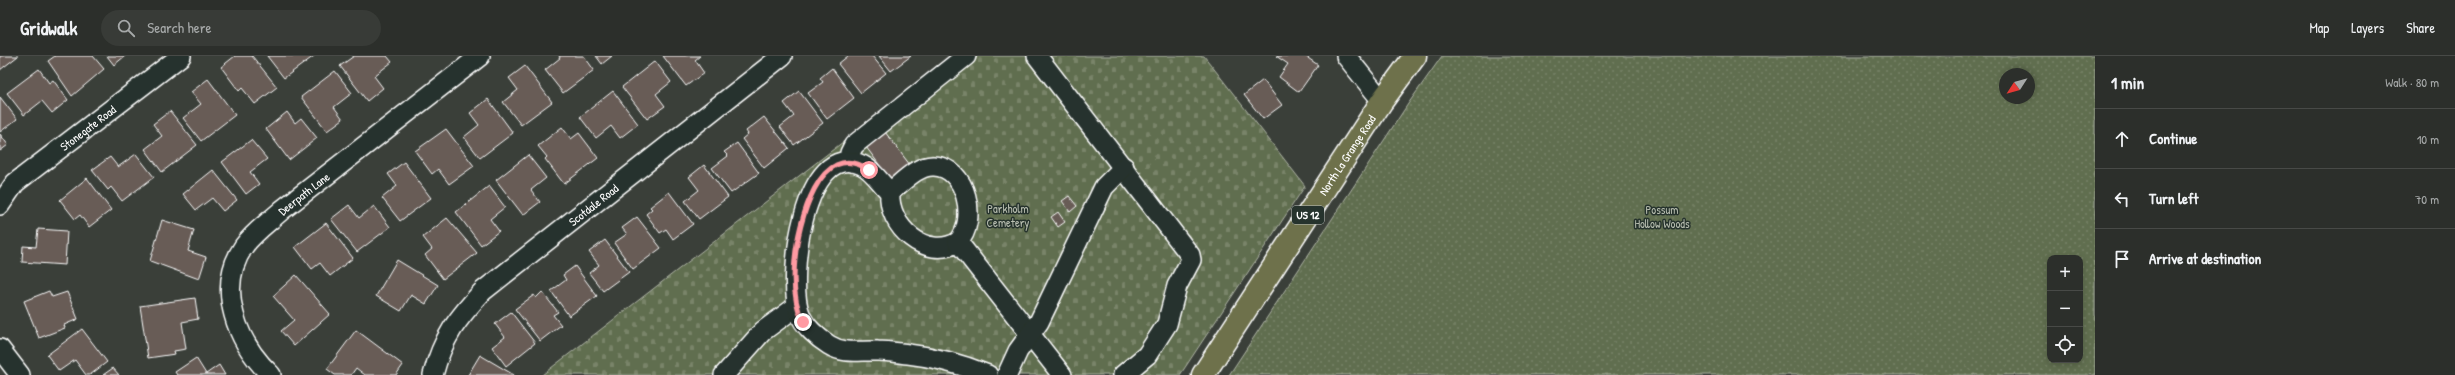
<!DOCTYPE html>
<meta charset="utf-8">
<style>
:root{--surface:#2c2f2b;--page:#383b37;--text:#f1f3f6;--muted:#a6a9a9;--line:#484a47}
body{margin:0;font-family:"Patrick Hand",sans-serif;background:var(--page);color:var(--text)}
.controls{position:absolute;right:12px;bottom:12px;display:grid;overflow:hidden;border-radius:8px;box-shadow:0 2px 6px #0003}
.controls button{width:36px;height:36px;display:grid;place-items:center;padding:0;border:0;border-bottom:1px solid var(--line);background:var(--surface);color:var(--text);font:20px sans-serif}
.compass{position:absolute;left:1999px;top:12px;width:36px;height:36px;border-radius:50%;background:var(--surface);box-shadow:0 2px 6px #0003;rotate:234deg}
.stop{position:absolute;width:12px;height:12px;margin:-9px;border:3px solid #ff9aa2;border-radius:50%;background:#fff}
.stop.end{background:#ff9aa2;border-color:#fff;box-shadow:0 1px 4px #0008}
.list{margin:0;padding:0;list-style:none}
h2{display:flex;justify-content:space-between;align-items:center;height:52px;margin:0;padding:0 16px;font-size:17px}
h2 small{font-size:13px;font-weight:400;color:var(--muted)}
.list li{display:grid;grid-template-columns:26px 1fr auto;gap:12px;align-items:center;box-sizing:border-box;height:60px;padding:0 16px;border-top:1px solid var(--line)}
.list b{display:block;font-size:15px;white-space:nowrap}
.list em{font-size:13px;font-style:normal;color:var(--muted)}
.icon{flex:none;width:22px;height:22px;fill:none;stroke:currentColor;stroke-width:2;stroke-linecap:round;stroke-linejoin:round}
.map{position:relative;flex:none;width:2095px;height:319px;overflow:hidden}
header{display:flex;align-items:center;gap:24px;box-sizing:border-box;height:56px;padding:0 20px;background:var(--surface);border-bottom:1px solid var(--line)}
header strong{font-size:19px}
nav{display:flex;gap:22px;margin-inline-start:auto;font-size:14px}
.search{width:280px;height:36px;background:var(--page);display:flex;align-items:center;gap:10px;box-sizing:border-box;padding:0 14px;border-radius:22px;color:var(--muted);font-size:15px}
main{display:flex}
aside{flex:1;background:var(--surface)}
.map>svg:first-child{display:block}
.cemetery{fill:url(#cemetery-stones);stroke:#b0b6a7}
.park{fill:url(#park-dots);stroke:#b0b6a7;fill-rule:evenodd}
.building{fill:#675b56;stroke:#fff}
.lines{fill:none;stroke-linecap:round;stroke-linejoin:round}
.minor-casing{stroke:#fff;stroke-width:22}
.major-casing{stroke:#fff;stroke-width:25}
.minor{stroke:#26332d;stroke-width:19}
.major{stroke:#6e714b;stroke-width:22}
.route{stroke:#ff9aa2;stroke-width:5}
.labels{text-anchor:middle;dominant-baseline:central;stroke-width:3;stroke-linejoin:round;paint-order:stroke}
.shield{fill:#26332d;stroke:#bec2c0;stroke-width:1}
.shield-label{font-size:11px;font-weight:bold;fill:#fff}
.street-label{font-size:12px;fill:#fff;stroke:#26332d}
.park-label{font-size:12px;fill:#b8beb0;stroke:#26332d}
</style>
<header>
<strong>Gridwalk</strong>
<div class="search"><svg class="icon" aria-label="search" viewBox="0 0 24 24"><circle cx="10" cy="10" r="6"/><path d="M15 15l6 6"/></svg>Search here</div>
<nav><a>Map</a><a>Layers</a><a>Share</a></nav>
</header>
<main>
<div class="map">
<svg width="2095" height="319" viewBox="0 0 2095 319">
<defs>
<pattern id="cemetery-stones" width="16" height="16" patternUnits="userSpaceOnUse"><rect width="16" height="16" fill="#616e4f"/><path d="M2 7V4a2 2 0 0 1 4 0v3zM10 15v-3a2 2 0 0 1 4 0v3z" fill="#798469"/></pattern>
<pattern id="park-dots" width="8" height="8" patternUnits="userSpaceOnUse"><rect width="8" height="8" fill="#616e4f"/><path d="M2 2h.1M6 6h.1" fill="none" stroke="#798469" stroke-width="1.8" stroke-linecap="round"/></pattern>
</defs>
<rect width="100%" height="100%" fill="#3a3f39"/>
<filter id="ink" filterUnits="userSpaceOnUse"><feTurbulence type="fractalNoise" baseFrequency=".025" numOctaves="2"/><feDisplacementMap in="SourceGraphic" scale="8" xChannelSelector="R" yChannelSelector="G"/><feConvolveMatrix kernelMatrix="1 2 1 2 8 2 1 2 1" color-interpolation-filters="sRGB"/></filter>
<g filter="url(#ink)">
<!-- cemetery -->
<path class="cemetery" d="M954,0H1204L1305,130L1180,319H542Z"/>
<!-- park -->
<path class="park" d="M1442,0H2095V319H1229L1408,48ZM2005,18H2029V42H2005ZM2050,202H2080V304H2050Z"/>
<!-- building -->
<path class="building" d="M0,0H18L0,14Z
M55,0H93L104,13L72,40L48,5Z
M107,0H125L114,9Z
M235,0H252L277,31L255,48L242,32L239,35L221,11Z
M267,0H314L284,22Z
M354,0H387L392,6L374,20L383,32L367,45L340,10Z
M559,0H584L594,14L563,37L545,14L560,2Z
M596,0H612L602,8Z
M663,0H700L695,4L704,17L686,30Z
M848,0H872L886,17L861,37L838,8Z
M879,0H911L891,15Z
M1276,0H1305L1318,9L1299,36L1279,21L1288,8Z
M655,5L671,26L656,38L665,50L647,63L622,31Z
M525,10L552,46L521,69L503,46L518,34L509,22Z
M832,12L854,42L827,63L808,37L823,26L820,22Z
M39,13L49,27L53,24L68,44L52,57L42,45L24,59L7,37Z
M335,15L352,37L334,51L343,63L327,75L301,41Z
M208,23L235,59L201,85L183,62L201,48L191,36Z
M1263,24L1282,49L1263,63L1244,39Z
M613,35L638,68L620,82L611,70L596,82L580,61Z
M799,35L823,67L794,89L780,71L794,60L784,47Z
M0,41L17,63L0,76Z
M488,43L513,77L480,102L464,81L479,69L470,57Z
M170,55L197,89L162,116L145,93L162,80L153,68Z
M287,56L295,67L301,62L317,82L289,104L266,73Z
M764,61L789,92L764,112L742,83L748,78L746,75Z
M562,71L571,83L579,77L598,102L564,128L545,103L547,101L538,90Z
M882,72L910,109L890,123L863,87Z
M446,73L474,110L449,128L438,113L432,118L415,95Z
M0,78L8,89L0,95Z
M251,84L267,103L250,116L259,128L246,138L222,106Z
M737,87L759,117L731,137L712,112L728,100L724,96Z
M136,98L154,121L122,145L111,131L108,134L92,114L110,101L118,111Z
M528,99L546,122L531,134L540,146L523,159L496,124Z
M404,106L431,142L400,165L382,142L397,130L388,118Z
M704,109L728,141L699,163L685,145L699,134L689,121Z
M213,114L237,144L223,155L212,142L196,154L183,138Z
M87,122L111,154L89,171L80,159L75,163L60,144Z
M489,130L505,151L490,163L499,175L481,189L456,156Z
M669,136L693,168L673,183L666,173L660,177L646,158L652,153L650,151Z
M1069,140L1077,150L1070,156L1062,145Z
M349,149L359,162L374,150L390,171L357,196L331,163Z
M1058,156L1065,166L1058,171L1051,161Z
M637,161L661,192L633,213L614,187L627,178L622,172Z
M447,162L477,197L443,223L425,199L432,193L423,181Z
M162,164L194,174L188,195L206,201L199,223L150,205Z
M326,167L353,202L330,220L320,207L312,213L295,191Z
M38,173L67,175L65,209L22,206L23,190L36,191Z
M605,184L629,216L603,235L589,217L599,209L589,196Z
M397,204L438,229L426,248L411,239L401,255L376,240Z
M575,210L597,240L569,260L551,235L566,224L563,219Z
M296,219L330,258L294,290L281,275L294,264L273,240Z
M49,235L52,241L67,236L78,263L64,269L65,272L39,282L24,245Z
M542,236L558,256L553,259L561,269L540,285L515,253L534,239L536,242Z
M195,242L198,263L182,266L186,293L174,295L175,298L148,302L140,250Z
M511,256L535,287L506,310L492,291L505,281L495,268Z
M82,273L107,306L90,319H86L75,304L59,315L47,299Z
M356,274L403,309L396,319H365L356,312L351,319H335L327,313Z
M480,299L514,319H468Z
M196,302L206,318L219,309L225,319H177L175,316Z
M113,312L119,319H103Z"/>
<g class="lines">
<defs>
<g id="minor">
<path d="M1037,0L1190,199L1191,204L1177,230L1167,268L1147,299L1123,319"/>
<path d="M1346,0L1382,45"/>
<path d="M851,106L850,97L854,89L966,0"/>
<path d="M890,136C887,170 926,205 958,186"/>
<path id="s1" d="M0,149L15,127L181,0"/>
<path d="M0,293L20,319"/>
<path id="s2" d="M271,319C237,287 215,232 244,190C254,176 269,166 282,154L480,0"/>
<path id="s3" d="M433,319C443,281 457,263 483,235L782,0"/>
<path d="M724,319L763,275L797,250"/>
<path d="M988,319C963,309 935,301 908,298C899,297 888,295 878,295C860,294 845,299 829,289C818,282 804,270 800,258C786,225 804,81 862,109C873,114 881,128 890,136C902,127 917,109 934,110C967,111 978,165 958,186L1062,319"/>
<path d="M1007,319L1018,295L1039,266L1104,131L1124,111"/>
</g>
<g id="major">
<path id="s4" d="M1203,319L1382,45L1415,0"/>
</g>
</defs>
<!-- minor casing -->
<use href="#minor" class="minor-casing"/>
<!-- major casing -->
<use href="#major" class="major-casing"/>
<!-- minor -->
<use href="#minor" class="minor"/>
<!-- major -->
<use href="#major" class="major"/>
</g>
</g>
<g class="lines" filter="url(#ink)">
<!-- route -->
<path class="route" d="M803,266C794,247 793,223 795,203C798,169 819,80 869,114"/>
</g>
<g class="labels">
<!-- shield labels -->
<rect class="shield" x="1292" y="150" width="32" height="18" rx="3"/>
<g class="shield-label">
<text x="1308" y="159">US 12</text>
</g>
<!-- street labels -->
<g class="street-label">
<text stroke="none"><textPath href="#s1" startOffset="118">Stonegate Road</textPath></text>
<text stroke="none"><textPath href="#s4" startOffset="263">North La Grange Road</textPath></text>
<text stroke="none"><textPath href="#s2" startOffset="223">Deerpath Lane</textPath></text>
<text stroke="none"><textPath href="#s3" startOffset="239">Scotdale Road</textPath></text>
</g>
<!-- park labels -->
<g class="park-label">
<text x="1008" y="152">Parkholm<tspan x="1008" dy="14">Cemetery</tspan></text>
<text x="1662" y="153">Possum<tspan x="1662" dy="14">Hollow Woods</tspan></text>
</g>
</g>
</svg>
<div class="controls">
<button>+</button>
<button>−</button>
<button><svg class="icon" aria-label="locate" viewBox="0 0 24 24"><circle cx="12" cy="12" r="6"/><path d="M12 2v4M12 18v4M2 12h4M18 12h4"/></svg></button>
</div>
<svg class="compass" viewBox="-18 -18 36 36"><path d="M0-13l5 13h-10z" fill="#e53935"/><path d="M0 13l5-13h-10z" fill="#a6a9a9"/></svg>
<div class="stop" style="left:869px;top:114px"></div>
<div class="stop end" style="left:803px;top:266px"></div>
</div>
<aside>
<h2>1 min<small>Walk · 80 m</small></h2>
<ul class="list">
<li><svg class="icon" aria-label="ahead" viewBox="0 0 24 24"><path d="M12 20V5M6 11l6-6 6 6"/></svg><div><b>Continue</b></div><em>10 m</em></li>
<li><svg class="icon" aria-label="left" viewBox="0 0 24 24"><path d="M17 20v-9H6M10 6l-5 5 5 5"/></svg><div><b>Turn left</b></div><em>70 m</em></li>
<li><svg class="icon" aria-label="arrive" viewBox="0 0 24 24"><path d="M6 21V4h12l-3 4 3 4H6"/></svg><div><b>Arrive at destination</b></div></li>
</ul>
</aside>
</main>
